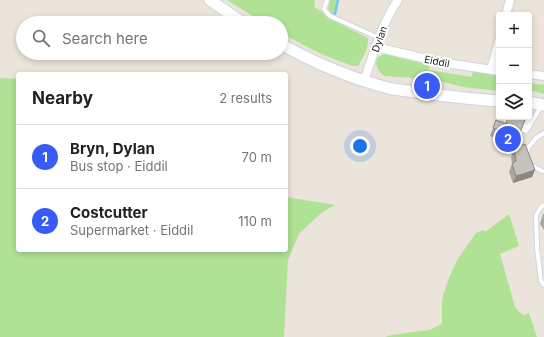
<!DOCTYPE html>
<meta charset="utf-8">
<style>
:root{--surface:#fff;--page:#f6f6f6;--text:#202124;--muted:#757577;--line:#e0e0e0;--accent:#395cf9}
body{margin:0;font-family:Inter,sans-serif;background:var(--page);color:var(--text)}
.controls{position:absolute;right:12px;top:12px;display:grid;overflow:hidden;border-radius:4px;box-shadow:0 2px 6px #0003}
.controls button{width:36px;height:36px;display:grid;place-items:center;padding:0;border:0;border-bottom:1px solid var(--line);background:var(--surface);color:var(--text);font:20px sans-serif}
.you{position:absolute;left:360px;top:146px;width:14px;height:14px;margin:-10px;border:3px solid #fff;border-radius:50%;background:#1a73e8;box-shadow:0 0 0 6px #1a73e833}
.badge{display:grid;place-items:center;width:26px;height:26px;border-radius:50%;background:var(--accent);color:#fff;font-size:13px;font-weight:700}
.pin{position:absolute;translate:-50% -50%;border:2px solid #fff;box-shadow:0 1px 4px #0006}
.list{margin:0;padding:0;list-style:none}
h2{display:flex;justify-content:space-between;align-items:center;height:52px;margin:0;padding:0 16px;font-size:17px}
h2 small{font-size:13px;font-weight:400;color:var(--muted)}
.list li{display:grid;grid-template-columns:26px 1fr auto;gap:12px;align-items:center;box-sizing:border-box;height:64px;padding:0 16px;border-top:1px solid var(--line)}
.list b{display:block;font-size:15px;white-space:nowrap}
.list p{margin:0;font-size:13px;white-space:nowrap;color:var(--muted)}
.list em{font-size:13px;font-style:normal;color:var(--muted)}
.icon{flex:none;width:22px;height:22px;fill:none;stroke:currentColor;stroke-width:2;stroke-linecap:round;stroke-linejoin:round}
.map{position:relative;flex:none;width:544px;height:337px;overflow:hidden}
.search{position:absolute;background:var(--surface);box-shadow:0 2px 6px #0003;left:16px;top:16px;width:272px;height:44px;display:flex;align-items:center;gap:10px;box-sizing:border-box;padding:0 14px;border-radius:22px;color:var(--muted);font-size:15px}
.panel{position:absolute;background:var(--surface);box-shadow:0 2px 6px #0003;left:16px;top:72px;width:272px;height:180px;border-radius:4px}
.map>svg:first-child{display:block}
.green{fill:#b0e296}
.lines{fill:none;stroke-linecap:round;stroke-linejoin:round}
.stream{stroke:#6ccbee;stroke-width:2.5}
.lane-casing{stroke:#cfd3e2;stroke-width:6}
.street-casing{stroke:#cfd3e2;stroke-width:10}
.secondary-casing{stroke:#cfd3e2;stroke-width:13}
.lane{stroke:#fff;stroke-width:4}
.street{stroke:#fff;stroke-width:8}
.secondary{stroke:#fff;stroke-width:11}
.wall{fill:#aaa6a0}
.shaded-wall{fill:#8b8782}
.building{fill:#c6c1ba;stroke:#8b8782}
.labels{text-anchor:middle;dominant-baseline:central;stroke-width:4;stroke-linejoin:round;paint-order:stroke}
.street-label{font-size:10px;fill:#282828;stroke:#fff}
</style>
<div class="map">
<svg width="544" height="337" viewBox="0 0 544 337">
<rect width="100%" height="100%" fill="#ebe4da"/>
<!-- green -->
<path class="green" d="M227,0H315L314,7C321,10 323,14 329,18C341,25 355,31 368,38C369,47 363,58 358,66H352L319,53L281,33V23H264Z
M330,0H338L334,15L331,14L328,9Z
M385,54L430,65L429,70L472,77L473,69L499,73V91L463,87L431,79L384,76L378,70L376,63L378,57Z
M0,78L18,79V250H286V197L335,205L321,213L299,234L288,260L284,337H0Z
M529,83L544,85V94L534,91H529Z
M509,214L519,246L500,254L515,307C518,311 520,313 524,315L529,313L537,337H385L391,335L429,330L442,324V300L448,280L457,260L476,233L484,230L485,232Z"/>
<g class="lines">
<!-- stream -->
<path class="stream" d="M335,14L338,0"/>
<defs>
<path id="lane" d="M327,0L324,9L330,16L379,38
M503,117L504,119L507,120
M512,117L531,123L542,105
M523,125L529,127L531,123
M521,129L526,131L529,127
M527,155L528,148L536,138L544,133
M531,165L542,171H544
M544,205L541,207L536,215L537,248L541,281L544,285"/>
<path id="street" d="M506,15L510,0
M376,47L439,62L499,71
M491,70L499,41
M529,74L544,76
M364,81C374,53 381,25 398,0"/>
<path id="secondary" d="M210,0L243,23
M281,44C316,64 353,79 392,89C400,90 408,91 416,92C444,96 471,99 499,101
M529,102L544,105"/>
</defs>
<!-- lane casing -->
<use href="#lane" class="lane-casing"/>
<!-- street casing -->
<use href="#street" class="street-casing"/>
<!-- secondary casing -->
<use href="#secondary" class="secondary-casing"/>
<!-- lane -->
<use href="#lane" class="lane"/>
<!-- street -->
<use href="#street" class="street"/>
<!-- secondary -->
<use href="#secondary" class="secondary"/>
</g>
<!-- wall -->
<path class="wall" d="M526,117L515,145L490,136L496,120L506,124Z
M514,149L535,170L532,177L513,183L509,172L512,164L511,157Z
M543,214H544V230L540,224Z"/>
<!-- shaded-wall -->
<path class="shaded-wall" d="M535,170L532,177L513,183L516,176Z"/>
<!-- building -->
<path class="building" d="M508,117H526L518,138L493,128L496,120L506,124Z
M525,144L535,170L516,176L512,164L516,161L514,149Z"/>
<g class="labels">
<!-- street labels -->
<g class="street-label">
<text transform="translate(379 39) rotate(-70)">Dylan</text>
<text transform="translate(437 61) rotate(11)">Eiddil</text>
</g>
</g>
</svg>
<div class="controls">
<button>+</button>
<button>−</button>
<button><svg class="icon" aria-label="layers" viewBox="0 0 24 24"><path d="M12 4l9 5-9 5-9-5zM3 14l9 5 9-5"/></svg></button>
</div>
<div class="you"></div>
<div class="pin badge" style="left:427px;top:86px">1</div>
<div class="pin badge" style="left:508px;top:139px">2</div>
<div class="search"><svg class="icon" aria-label="search" viewBox="0 0 24 24"><circle cx="10" cy="10" r="6"/><path d="M15 15l6 6"/></svg>Search here</div>
<section class="panel">
<h2>Nearby<small>2 results</small></h2>
<ul class="list">
<li><span class="badge">1</span><div><b>Bryn, Dylan</b><p>Bus stop · Eiddil</p></div><em>70 m</em></li>
<li><span class="badge">2</span><div><b>Costcutter</b><p>Supermarket · Eiddil</p></div><em>110 m</em></li>
</ul>
</section>
</div>
